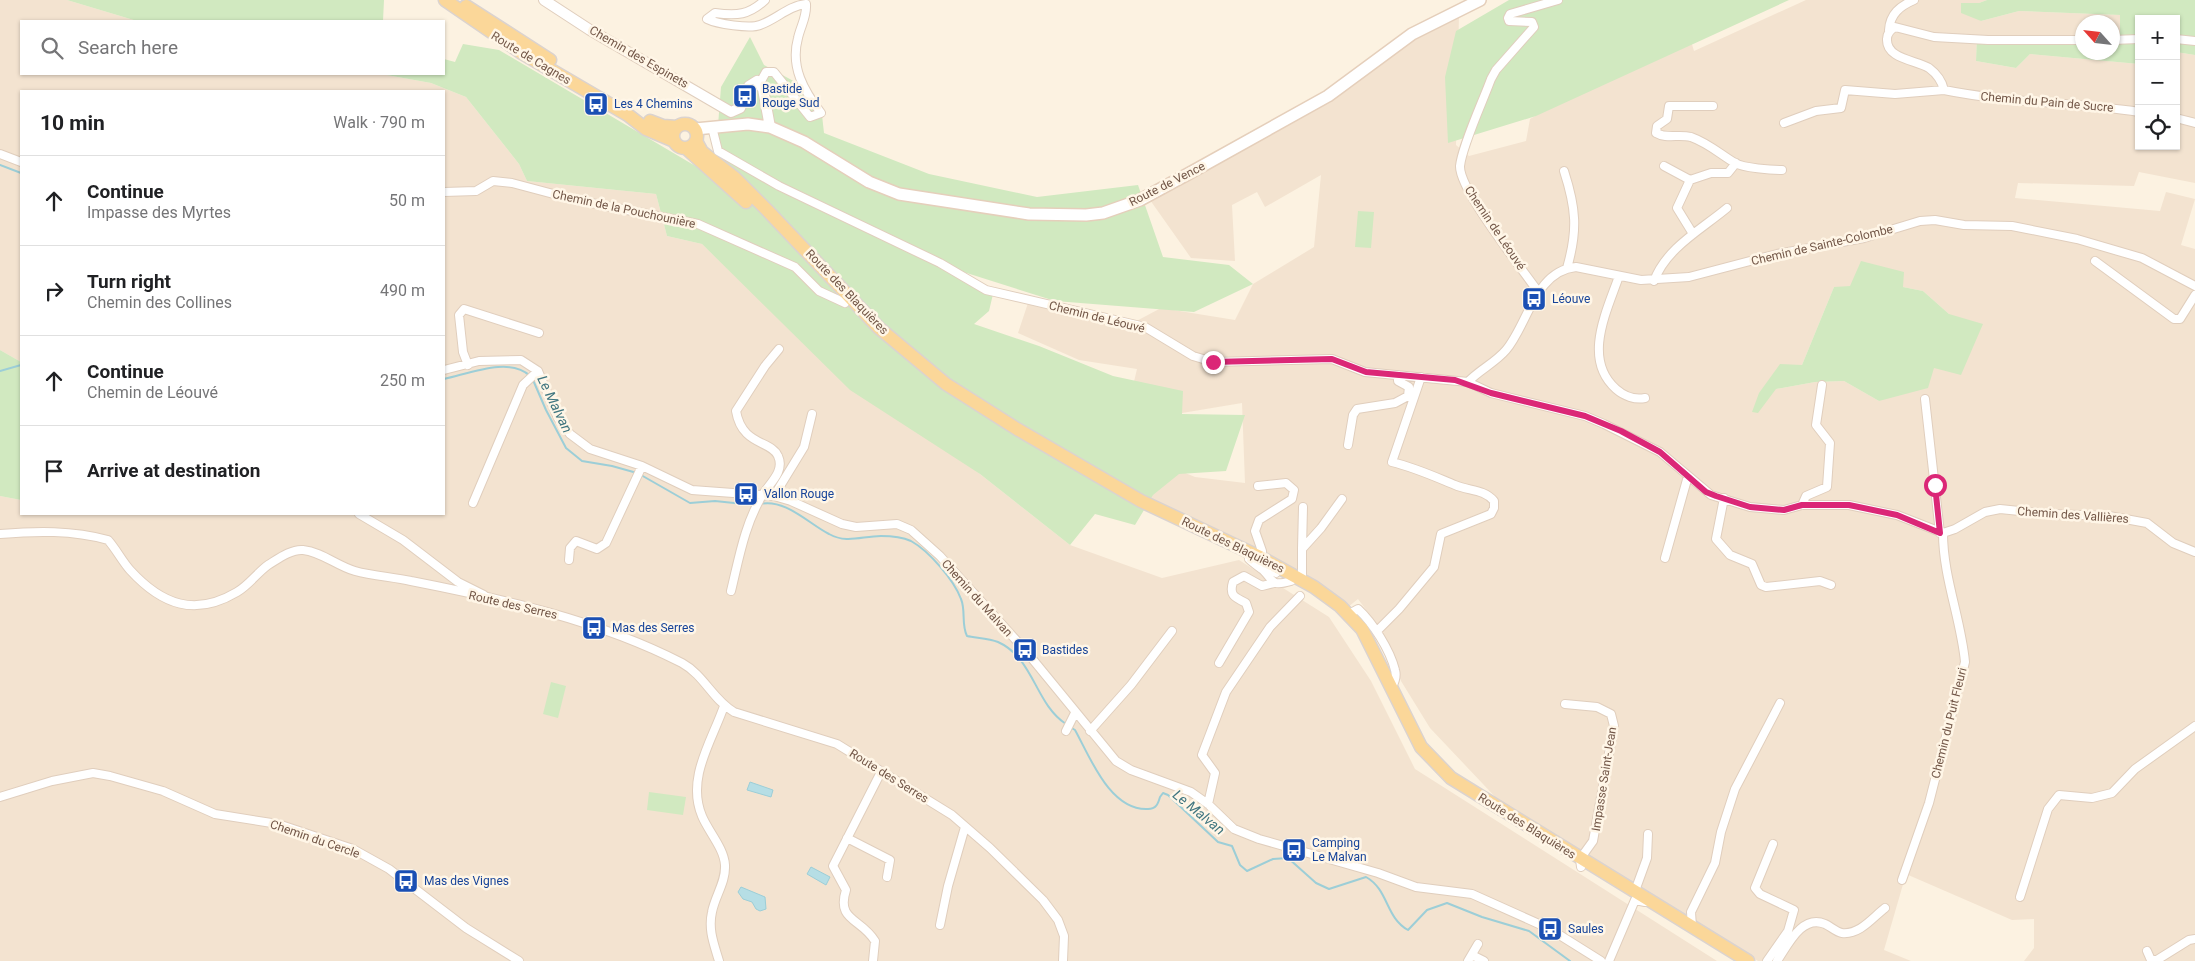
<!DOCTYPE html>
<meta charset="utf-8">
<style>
:root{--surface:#fff;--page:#f6f6f6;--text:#202124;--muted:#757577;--line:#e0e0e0}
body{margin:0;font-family:Roboto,sans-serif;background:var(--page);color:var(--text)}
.controls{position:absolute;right:15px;top:15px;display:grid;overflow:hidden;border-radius:0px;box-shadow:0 1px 4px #0004}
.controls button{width:45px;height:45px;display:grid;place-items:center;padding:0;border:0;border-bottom:1px solid var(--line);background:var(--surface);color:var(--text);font:25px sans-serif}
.compass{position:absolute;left:2075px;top:15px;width:45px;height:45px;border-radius:50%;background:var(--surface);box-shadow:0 1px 4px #0004;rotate:297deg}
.stop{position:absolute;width:15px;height:15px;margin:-11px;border:4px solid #db2777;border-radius:50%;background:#fff}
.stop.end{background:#db2777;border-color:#fff;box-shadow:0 1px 5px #0008}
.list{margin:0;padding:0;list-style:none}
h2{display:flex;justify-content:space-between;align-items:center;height:65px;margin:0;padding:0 20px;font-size:21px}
h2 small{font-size:16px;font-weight:400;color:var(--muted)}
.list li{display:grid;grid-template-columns:32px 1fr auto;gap:15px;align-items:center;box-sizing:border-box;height:90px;padding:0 20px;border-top:1px solid var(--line)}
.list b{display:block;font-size:19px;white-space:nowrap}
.list p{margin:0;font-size:16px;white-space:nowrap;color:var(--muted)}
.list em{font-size:16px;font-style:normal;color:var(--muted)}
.icon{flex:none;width:28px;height:28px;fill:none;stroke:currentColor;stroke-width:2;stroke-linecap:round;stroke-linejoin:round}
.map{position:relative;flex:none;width:2195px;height:961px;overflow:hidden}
.search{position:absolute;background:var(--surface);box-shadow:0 1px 4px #0004;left:20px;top:20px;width:425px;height:55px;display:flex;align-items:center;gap:12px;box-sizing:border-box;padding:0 18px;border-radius:0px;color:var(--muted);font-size:19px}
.panel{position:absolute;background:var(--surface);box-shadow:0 1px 4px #0004;left:20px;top:90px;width:425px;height:425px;border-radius:0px}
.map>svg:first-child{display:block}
.residential{fill:#f3e3d0;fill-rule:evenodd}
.green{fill:#d1e9c0}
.water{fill:#b6dee5;stroke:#9cced7}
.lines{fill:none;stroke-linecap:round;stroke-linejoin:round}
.stream{stroke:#9cced7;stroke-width:2}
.minor-casing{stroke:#e0cebd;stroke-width:10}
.tertiary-casing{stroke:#e0cebd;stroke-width:12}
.secondary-casing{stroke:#e5cfbb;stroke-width:14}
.primary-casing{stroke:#dbd3cf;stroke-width:15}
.minor{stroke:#fff;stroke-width:8}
.tertiary{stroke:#fff;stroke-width:10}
.secondary{stroke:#fff;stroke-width:11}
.primary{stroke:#fbd799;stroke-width:12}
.route{stroke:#db2777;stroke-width:6}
.labels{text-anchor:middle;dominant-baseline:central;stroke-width:5;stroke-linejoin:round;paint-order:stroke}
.street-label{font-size:12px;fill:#735748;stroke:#fff6e7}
.transit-label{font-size:12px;fill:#164399;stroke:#fff6e7;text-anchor:start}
.water-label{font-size:14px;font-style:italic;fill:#3f757f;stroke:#fff6e7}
</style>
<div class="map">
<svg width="2195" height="961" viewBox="0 0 2195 961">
<rect width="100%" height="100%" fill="#fcf2e1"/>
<!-- residential -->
<path class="residential" d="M0,0H67L137,21H21V74H381L431,83L466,97L519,164L527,181L656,194L667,236L702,244L762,302L1070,545L1162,578L1239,560L1329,617L1371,681L1415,769L1717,961H0V496L21,500V514H444V91H21V362L0,350Z
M1806,0H1987L1979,3H1961L1981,21L2019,11L2120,15V37H2113L2112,22H2082V36L1977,35L1976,61L2016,68L2030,54L2139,64V146H2176V52L2195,55V183L2139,172L2134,186L2018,183L2015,198L2160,211L2166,192L2195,199L2181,245L2195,249V961H2024L2034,948V919L2012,920L1906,874L1884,950L1911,961H1758L1500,802L1430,728L1401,681L1381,630L1358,599L1348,607L1113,479L1132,451L1195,477L1245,483L1242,403L1176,414L1132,390L1137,369L1079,360L1018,333L1028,303L1129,325L1161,308L1235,320L1253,284L1314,247L1321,175L1265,207L1257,192L1232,205L1235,261L1191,258L1150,200L1352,87L1400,46L1459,15L1456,145L1469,156L1526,141L1530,119L1632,60L1691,41L1694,51ZM1834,287H1903L1923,291L1949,314L1879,401L1844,381L1815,382L1776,389L1802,365Z"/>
<!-- green -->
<path class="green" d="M67,0H384L383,21H137Z
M1509,0H1789L1536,116L1448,143L1445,77L1456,31Z
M1987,0H2195V55L2176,52V19H2139V64L2030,54L2016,68L1976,61L1977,35L2082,36V52H2112L2113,37L2120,36V15L2019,11L1981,21L1961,13V3H1979Z
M750,37L764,65L810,90L821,106L824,133L929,174L1037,197L1138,185L1163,257L1229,265L1253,284L1194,312L1055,301L954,269L994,290L989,311L974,324L1039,346L1113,376L1183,391L1182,414L1245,415L1226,471L1179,474L1153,495L1135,525L1095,514L1070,545L980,474L850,390L702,244L667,236L656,194L527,181L519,164L466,97L431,83L381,74H444V59L455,62L463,44L499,50L714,177L721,87Z
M1358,211L1374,212L1371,248L1355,247Z
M1861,261L1904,272L1903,287L1923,291L1949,314L1983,324L1961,375L1934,368L1928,388L1879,401L1844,381L1815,382L1776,389L1758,413L1752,412L1759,393L1780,364L1802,365L1834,287L1850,286Z
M0,350L21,362V500L0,496Z
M551,682L566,686L558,718L543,714Z
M649,792L686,797L683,815L647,810Z"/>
<!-- water -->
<path class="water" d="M750,782L773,790L771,797L747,790Z
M811,867L830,877L826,885L807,874Z
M741,887L765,897L766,909L760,911L756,909L752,902L743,899L738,892Z"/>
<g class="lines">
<!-- stream -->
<path class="stream" d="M0,165L21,173
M0,371L21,365
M444,379C468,374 510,356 530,376
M533,380L546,410L566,448L582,461L612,466L637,473
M641,475L690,503L715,501L753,505
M760,504C785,498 809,524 829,534C847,544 862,536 881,536C891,536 902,537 911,541C929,551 954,580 961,599C966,611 961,624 967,636C976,638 989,638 998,642C1034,658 1035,704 1066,724
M1070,727L1075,730C1090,757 1110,811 1148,809C1156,809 1158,804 1160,797L1163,793L1168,795L1218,842L1232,846L1240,865L1247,871L1273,859L1288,858L1316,883L1329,889L1366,877C1389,890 1385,917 1408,930L1427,910L1447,903L1482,917L1529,931L1570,961"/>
<defs>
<path id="minor" d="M1889,30C1890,14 1900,6 1914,0
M2176,39L2195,41
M2082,40H1988L1934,37L1895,27C1890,30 1887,33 1887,39C1886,59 1916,60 1929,68C1937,74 1942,81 1944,90C2008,103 2074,102 2139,112
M2112,40L2139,39
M757,81H761L766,72H774L810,117L821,113C804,91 790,67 798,38C801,25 807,17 806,4C788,6 777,19 760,25C750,29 717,24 707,19L715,13C737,16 749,15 765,0
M1713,106H1669L1667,119L1657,126L1656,133C1666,139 1679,134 1691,137C1708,143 1720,154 1735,163C1744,168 1771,170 1782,170
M2176,118L2195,123
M1784,123L1816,111L1841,108L1845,90L1895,94L1944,90
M712,127L718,151L779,186L940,263L986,290L1145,327L1193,356L1213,362L1332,359L1365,372L1468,382L1491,393L1585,416L1604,424L1660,452L1711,495L1750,507L1784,510L1802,505H1849L1897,515L1943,533L1955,529L1985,512L2000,509L2050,514L2109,516L2147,523L2173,543L2195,552
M0,154L21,162
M1664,166L1690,180
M1564,171C1576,208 1578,230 1567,268
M444,192L476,191L493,181L512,183L576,200L698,224L795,267L819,291L845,303
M1693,234L1677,208L1690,180L1711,173H1728L1736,163
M2095,261L2174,319H2180L2195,295
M1619,276C1607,311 1582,359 1616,389C1624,396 1635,400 1645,398
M1654,281C1666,248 1702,229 1727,208
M1539,293C1523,270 1459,190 1460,166C1462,146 1483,101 1491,79L1496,70L1534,27L1532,22L1509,21L1508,18L1510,14L1558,0
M468,365L463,352L459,315L464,309L539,333
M444,370L479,361L521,360L538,371L558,418L570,434L590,449L642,466L692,490L774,496L791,501L842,524L856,527L897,524L911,530L940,556L1025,650L1116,761L1131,770L1191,792L1208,804L1234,829L1259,839L1378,873L1416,887L1472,894L1550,929L1601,961
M1468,382C1479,370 1495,363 1506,350C1528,324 1535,271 1576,267L1641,280L1689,277L1777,254L1864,238L1920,221L1935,220L1964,225L2012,226L2077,239L2142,258L2195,286
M1925,399L1940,533
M1348,445L1353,415L1357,409L1395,403L1408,396L1409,387L1398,381V375
M1258,486L1286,483L1294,490L1292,499L1259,520L1255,531L1262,551L1261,561L1276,573
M774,496L804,447L812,414
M1724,498L1716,539L1730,555L1752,564L1761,585L1766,587L1820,581L1831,585
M473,503L523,385L538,371
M1802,505L1806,496L1827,487L1830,443L1816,425L1822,385
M1303,507L1302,549L1321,528L1342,499
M359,514L403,540L458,582L484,595
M0,534C36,531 72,530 108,540C116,549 122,561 130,570C162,605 195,617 237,592C249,585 257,573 268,565C278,559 291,549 303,550C322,552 337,566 355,571C373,576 393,577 411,581C503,599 598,620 682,663C704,675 713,700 734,712L837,744L952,815L990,848L1043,900L1058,920L1064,936L1063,961
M1302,549V582
M1665,558L1688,476
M1249,559C1253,563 1258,566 1263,570C1274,581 1271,587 1291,581
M569,560L570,548L576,541L597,549L606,543L642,466
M731,591C739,558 745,523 763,494C770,483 785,471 778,456C771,440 742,446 736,411L765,366L779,349
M1349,614L1358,609C1373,623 1390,650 1395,670C1397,677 1394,683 1391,689
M1377,631L1399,609L1434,567L1441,534L1491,514L1494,508V501C1484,489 1469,491 1455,485C1433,476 1416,468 1392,462L1421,377
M1219,663L1249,612L1246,603C1234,597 1229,595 1233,582L1244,576L1262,586L1274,583
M1565,704L1597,707L1611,714L1614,726L1593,841L1580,859L1581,867
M1066,731L1075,713
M1090,731L1131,685L1172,631
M0,797L52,781L93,773L110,776L163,791L215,814L278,824L353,849L389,869L466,928L519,961
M1208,804L1215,773L1202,755L1226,692L1270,627L1300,596
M847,838L890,860L887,877
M1902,880L1929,803L1965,662C1961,619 1943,577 1943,533
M1635,891L1647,858L1648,834
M2020,897L2048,809L2059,795L2092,798L2112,793L2135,769L2195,726
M940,925L948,886L965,827
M1692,927L1691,912L1715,863L1721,832L1735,789L1780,703
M2147,951L2151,960H2157L2189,940L2195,939
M1472,955L1484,961
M719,961C714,944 708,930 712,912C715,896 726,882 725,865C724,848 708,831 702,816C686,778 712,741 724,706
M873,961L875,941C861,918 836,921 846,890L833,866L881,772
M1468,961L1478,944
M1609,961L1635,900L1645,902
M1767,961L1788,931L1794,910L1760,894L1755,888L1773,844
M1777,961C1788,945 1802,914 1825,924C1830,926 1836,932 1842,933C1860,935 1873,917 1885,908"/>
<path id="tertiary" d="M544,0L590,30L731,112L740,108L749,86L757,81L763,89L770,127"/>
<path id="secondary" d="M695,129L748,124L770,127L804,142L869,182L899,194L1029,214L1086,215L1103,213L1140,200L1188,174L1328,96L1412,34L1480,0"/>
<path id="primary" d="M445,0L522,53L628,115L646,129L672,140
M466,6L550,60
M650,121L663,126L677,127
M673 136a12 12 0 1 1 24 0a12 12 0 1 1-24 0Z
M696,141L702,152L735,178L767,210L879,328L946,384L1017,429L1141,501L1260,557L1314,587L1340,606L1362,629L1421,747L1451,778L1748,961
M687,149L746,202"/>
</defs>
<!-- minor casing -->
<use href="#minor" class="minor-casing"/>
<!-- tertiary casing -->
<use href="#tertiary" class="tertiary-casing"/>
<!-- secondary casing -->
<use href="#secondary" class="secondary-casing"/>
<!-- primary casing -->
<use href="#primary" class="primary-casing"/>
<!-- minor -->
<use href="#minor" class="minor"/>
<!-- tertiary -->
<use href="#tertiary" class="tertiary"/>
<!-- secondary -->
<use href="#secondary" class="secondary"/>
<!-- primary -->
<use href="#primary" class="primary"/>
</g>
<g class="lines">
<!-- route -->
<path class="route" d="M1213,362L1332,359L1366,372L1455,380L1491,393L1585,416L1621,431L1660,452L1706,492L1716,496L1750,507L1784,510L1802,505H1849L1897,515L1940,533L1935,485"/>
</g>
<!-- icons -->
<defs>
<symbol id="bus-square" viewBox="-11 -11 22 22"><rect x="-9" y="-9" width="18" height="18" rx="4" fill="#1a4fb4" stroke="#fff6e7"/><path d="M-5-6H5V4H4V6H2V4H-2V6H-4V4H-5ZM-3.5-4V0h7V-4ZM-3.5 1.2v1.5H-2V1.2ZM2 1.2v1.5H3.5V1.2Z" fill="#fff"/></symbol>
</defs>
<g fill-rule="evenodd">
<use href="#bus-square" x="731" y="82" width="28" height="28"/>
<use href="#bus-square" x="582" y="90" width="28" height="28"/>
<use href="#bus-square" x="1520" y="285" width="28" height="28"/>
<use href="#bus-square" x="732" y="480" width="28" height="28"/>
<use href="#bus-square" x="580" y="614" width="28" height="28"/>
<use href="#bus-square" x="1011" y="636" width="28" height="28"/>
<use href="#bus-square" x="1280" y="836" width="28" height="28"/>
<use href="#bus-square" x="392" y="867" width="28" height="28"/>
<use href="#bus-square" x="1536" y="915" width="28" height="28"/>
</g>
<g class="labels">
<!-- street labels -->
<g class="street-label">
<text transform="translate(639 57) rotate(30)">Chemin des Espinets</text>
<text transform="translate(531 58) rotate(31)">Route de Cagnes</text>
<text transform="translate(2047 102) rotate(5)">Chemin du Pain de Sucre</text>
<text transform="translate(1167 184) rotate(-27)">Route de Vence</text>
<text transform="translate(624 209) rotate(12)">Chemin de la Pouchounière</text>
<text transform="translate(1495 228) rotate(56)">Chemin de Léouvé</text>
<text transform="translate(1822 245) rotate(-13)">Chemin de Sainte-Colombe</text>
<text transform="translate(847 292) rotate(46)">Route des Blaquières</text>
<text transform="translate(1097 317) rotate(14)">Chemin de Léouvé</text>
<text transform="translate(2073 515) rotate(4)">Chemin des Vallières</text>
<text transform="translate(1233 545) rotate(26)">Route des Blaquières</text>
<text transform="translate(977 598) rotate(48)">Chemin du Malvan</text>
<text transform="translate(513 605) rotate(13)">Route des Serres</text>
<text transform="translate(1949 723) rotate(-76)">Chemin du Puit Fleuri</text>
<text transform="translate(889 776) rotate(32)">Route des Serres</text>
<text transform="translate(1604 779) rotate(-81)">Impasse Saint-Jean</text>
<text transform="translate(1527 826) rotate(32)">Route des Blaquières</text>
<text transform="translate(315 839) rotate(19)">Chemin du Cercle</text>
</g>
<!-- transit labels -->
<g class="transit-label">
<text x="762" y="89">Bastide<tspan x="762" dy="14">Rouge Sud</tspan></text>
<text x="614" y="104">Les 4 Chemins</text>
<text x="1552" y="299">Léouve</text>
<text x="764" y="494">Vallon Rouge</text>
<text x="612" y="628">Mas des Serres</text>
<text x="1042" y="650">Bastides</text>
<text x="1312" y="843">Camping<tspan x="1312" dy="14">Le Malvan</tspan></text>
<text x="424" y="881">Mas des Vignes</text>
<text x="1568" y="929">Saules</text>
</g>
<!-- water labels -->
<g class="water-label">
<text transform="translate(555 404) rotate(64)">Le Malvan</text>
<text transform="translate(1199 812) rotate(39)">Le Malvan</text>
</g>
</g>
</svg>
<div class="controls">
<button>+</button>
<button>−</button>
<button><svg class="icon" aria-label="locate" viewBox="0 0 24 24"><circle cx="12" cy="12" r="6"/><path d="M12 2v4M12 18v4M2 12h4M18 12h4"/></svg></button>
</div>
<svg class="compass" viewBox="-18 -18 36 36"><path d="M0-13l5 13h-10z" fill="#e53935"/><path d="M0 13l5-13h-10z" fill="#757577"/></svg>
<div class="stop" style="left:1935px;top:485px"></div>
<div class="stop end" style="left:1213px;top:362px"></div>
<div class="search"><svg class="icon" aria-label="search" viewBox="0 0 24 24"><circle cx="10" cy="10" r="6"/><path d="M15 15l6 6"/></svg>Search here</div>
<section class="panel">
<h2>10 min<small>Walk · 790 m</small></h2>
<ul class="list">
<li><svg class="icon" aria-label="ahead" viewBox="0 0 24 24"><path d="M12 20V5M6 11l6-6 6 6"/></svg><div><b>Continue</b><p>Impasse des Myrtes</p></div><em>50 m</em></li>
<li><svg class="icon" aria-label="right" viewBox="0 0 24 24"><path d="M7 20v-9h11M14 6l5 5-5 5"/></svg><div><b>Turn right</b><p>Chemin des Collines</p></div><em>490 m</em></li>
<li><svg class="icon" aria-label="ahead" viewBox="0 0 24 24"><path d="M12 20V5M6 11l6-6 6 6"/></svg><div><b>Continue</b><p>Chemin de Léouvé</p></div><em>250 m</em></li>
<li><svg class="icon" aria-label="arrive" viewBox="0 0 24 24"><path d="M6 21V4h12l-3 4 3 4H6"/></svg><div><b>Arrive at destination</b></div></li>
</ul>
</section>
</div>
